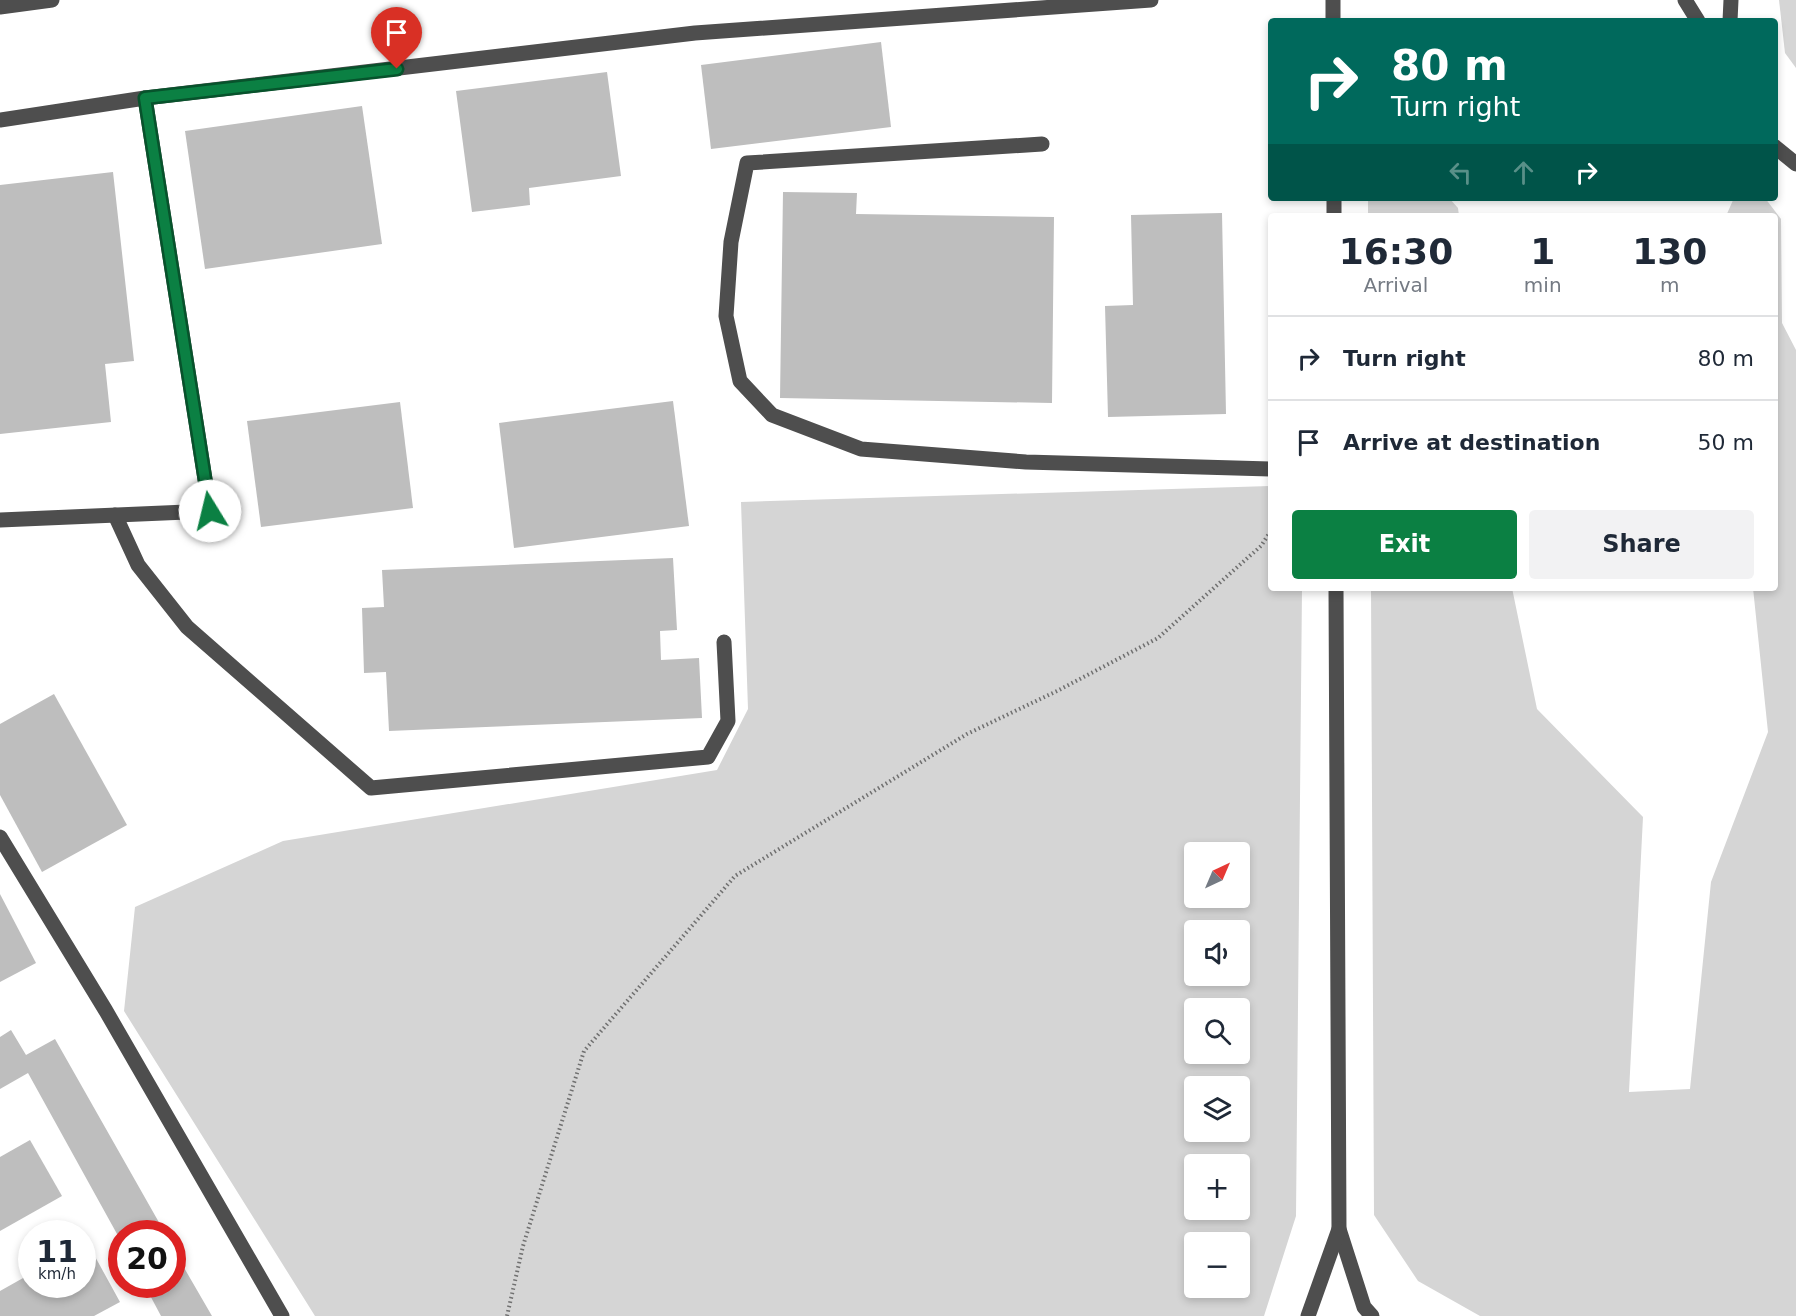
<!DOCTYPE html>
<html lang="en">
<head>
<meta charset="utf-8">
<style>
  :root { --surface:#fff; --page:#f2f2f3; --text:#1f2937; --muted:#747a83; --line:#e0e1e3; --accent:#0b8043 }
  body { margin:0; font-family:"DejaVu Sans",sans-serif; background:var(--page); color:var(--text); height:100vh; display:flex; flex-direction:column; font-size:22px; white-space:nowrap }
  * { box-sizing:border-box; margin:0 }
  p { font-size:20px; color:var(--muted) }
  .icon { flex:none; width:33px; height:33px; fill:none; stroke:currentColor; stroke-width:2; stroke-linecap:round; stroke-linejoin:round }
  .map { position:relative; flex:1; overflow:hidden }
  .panel { position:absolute; left:1268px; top:213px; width:510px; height:378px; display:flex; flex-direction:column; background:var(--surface); border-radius:6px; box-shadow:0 3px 9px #0003 }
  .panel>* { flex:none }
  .guide { position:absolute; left:1268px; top:18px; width:510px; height:183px; border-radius:6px; box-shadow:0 3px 9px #0003; background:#00695c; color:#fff; overflow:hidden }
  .needle { width:39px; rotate:44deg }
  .controls { position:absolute; left:1184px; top:842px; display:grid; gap:12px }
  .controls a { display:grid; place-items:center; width:66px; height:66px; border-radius:6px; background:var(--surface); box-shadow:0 3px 9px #0003; font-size:30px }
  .speed { position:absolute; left:18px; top:1220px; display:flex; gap:12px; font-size:30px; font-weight:700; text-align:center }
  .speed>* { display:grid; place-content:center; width:78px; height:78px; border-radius:50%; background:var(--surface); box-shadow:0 3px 9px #0003; line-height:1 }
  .speed small { font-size:15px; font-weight:400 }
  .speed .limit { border:9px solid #d22; background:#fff; color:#111 }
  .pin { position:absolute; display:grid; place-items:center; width:51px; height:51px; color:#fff; margin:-62px -26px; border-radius:50% 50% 50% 0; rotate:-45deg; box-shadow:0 0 6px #0007 }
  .pin .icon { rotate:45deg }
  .me { position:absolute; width:66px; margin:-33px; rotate:351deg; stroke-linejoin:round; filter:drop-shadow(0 0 4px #0008) }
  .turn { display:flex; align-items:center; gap:21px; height:126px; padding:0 24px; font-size:27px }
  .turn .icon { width:78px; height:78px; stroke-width:2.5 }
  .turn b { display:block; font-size:42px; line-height:51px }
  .lanes { display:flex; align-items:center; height:57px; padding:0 24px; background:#0003; justify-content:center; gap:30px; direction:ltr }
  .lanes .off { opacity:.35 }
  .eta { display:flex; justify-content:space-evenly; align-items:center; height:102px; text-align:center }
  .eta b { font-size:36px; font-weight:600; line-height:42px }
  .action { display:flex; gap:12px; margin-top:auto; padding:12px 24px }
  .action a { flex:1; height:69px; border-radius:6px; background:var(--accent); color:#fff; font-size:24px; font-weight:600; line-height:69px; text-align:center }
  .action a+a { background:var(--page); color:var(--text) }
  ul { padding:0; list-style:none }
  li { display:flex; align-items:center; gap:18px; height:84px; padding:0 24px; border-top:2px solid var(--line) }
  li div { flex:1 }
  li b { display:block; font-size:22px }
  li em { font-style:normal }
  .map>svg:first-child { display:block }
</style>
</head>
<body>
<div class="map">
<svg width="1796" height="1316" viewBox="0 0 1796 1316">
  <rect width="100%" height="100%" fill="#fff"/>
  <g fill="#d5d5d5" fill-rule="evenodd">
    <polygon points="1779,0 1796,0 1796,68 1785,53"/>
    <polygon points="1368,198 1449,198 1458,208 1459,216 1368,216"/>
    <polygon points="1734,198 1765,198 1781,219 1782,323 1796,350 1796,1316 1480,1316 1418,1281 1374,1215 1371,588 1512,588 1537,709 1643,817 1629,1092 1690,1089 1711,882 1768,732 1753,588 1774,588 1774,216 1726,216"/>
    <path d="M1270,486V588H1302L1296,1216L1264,1316H315L124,1011L135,907L283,841L717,770L748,709L741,502ZM1194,852H1239V897H1194ZM1194,930H1239V975H1194ZM1194,1008H1239V1053H1194ZM1194,1086H1239V1131H1194ZM1194,1164H1239V1209H1194ZM1194,1242H1239V1287H1194Z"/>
  </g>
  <g fill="#bebebe">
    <polygon points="881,42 891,127 711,149 701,65"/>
    <polygon points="607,72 621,176 529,188 530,205 472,212 456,91"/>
    <polygon points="362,106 382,244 205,269 185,131"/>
    <polygon points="113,172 134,361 105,364 111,422 0,434 0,185"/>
    <polygon points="783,192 857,193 856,214 1054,217 1052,403 780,398"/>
    <polygon points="1222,213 1226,414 1108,417 1105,306 1133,305 1131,215"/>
    <polygon points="673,401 689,526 514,548 499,423"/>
    <polygon points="400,402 413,508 261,527 247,421"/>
    <polygon points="673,558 677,630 660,631 661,660 699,658 702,718 389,731 386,672 364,673 362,608 384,607 382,570"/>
    <polygon points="54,694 127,825 42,872 0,795 0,724"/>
    <polygon points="0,894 36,963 0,982"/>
    <polygon points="11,1030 26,1055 55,1039 165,1233 122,1233 122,1243 28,1073 0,1089 0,1037"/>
    <polygon points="30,1140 62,1196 0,1231 0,1157"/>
    <polygon points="87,1242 120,1302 94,1316 0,1316 0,1291 32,1273 32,1284 82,1284 82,1245"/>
    <polygon points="172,1247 212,1316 161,1316 144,1284 172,1284"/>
  </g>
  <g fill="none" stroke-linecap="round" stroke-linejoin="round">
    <polyline stroke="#707070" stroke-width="4" stroke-dasharray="1.5 3" stroke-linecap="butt" points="507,1316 523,1246 584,1051 735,876 967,734 1057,691 1158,638 1261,546 1270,532"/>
    <g stroke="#4e4e4e" stroke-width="15">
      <polyline points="1333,0 1333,21"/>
      <polyline points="1685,0 1698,21"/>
      <polyline points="0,7 52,0"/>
      <polyline points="1730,21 1731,0"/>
      <polyline points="0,120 145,98"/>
      <polyline points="1042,144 747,163 731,242 726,316 740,381 772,415 861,449 1026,462 1270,469"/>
      <polyline points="1774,146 1796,164"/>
      <polyline points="1334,198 1334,216"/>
      <polyline points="115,515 138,565 187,627 371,788 708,757 728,721 724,642"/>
      <polyline points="0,520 210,511 145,98 695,33 1151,0"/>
      <polyline points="1336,588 1339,1229 1364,1307 1372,1316"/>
      <polyline points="0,837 106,1011 282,1316"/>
      <polyline points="1308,1316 1339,1229"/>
    </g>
  </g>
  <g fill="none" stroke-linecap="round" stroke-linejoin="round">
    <g stroke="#07532c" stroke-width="15">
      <polyline id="route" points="210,511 145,98 397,69"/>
    </g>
    <use href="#route" stroke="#0b8043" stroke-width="10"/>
  </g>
</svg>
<div class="controls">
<a><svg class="needle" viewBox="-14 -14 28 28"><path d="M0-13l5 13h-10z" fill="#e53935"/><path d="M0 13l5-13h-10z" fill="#747a83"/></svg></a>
<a><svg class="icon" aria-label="sound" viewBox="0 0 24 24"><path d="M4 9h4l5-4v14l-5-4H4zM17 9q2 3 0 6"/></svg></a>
<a><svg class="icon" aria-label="search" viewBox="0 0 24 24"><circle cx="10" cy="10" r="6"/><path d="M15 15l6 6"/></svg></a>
<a><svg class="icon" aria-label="layers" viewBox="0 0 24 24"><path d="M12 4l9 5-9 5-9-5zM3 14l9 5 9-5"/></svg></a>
<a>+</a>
<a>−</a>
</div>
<div class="speed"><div>11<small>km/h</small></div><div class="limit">20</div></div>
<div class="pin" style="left:397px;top:69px;background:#d93025"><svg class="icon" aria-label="arrive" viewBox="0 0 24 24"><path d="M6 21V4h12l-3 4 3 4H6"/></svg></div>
<svg class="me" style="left:210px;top:511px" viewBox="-20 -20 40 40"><circle r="19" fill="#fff"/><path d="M0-13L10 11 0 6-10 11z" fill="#0b8043"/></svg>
<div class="guide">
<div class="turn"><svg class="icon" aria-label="right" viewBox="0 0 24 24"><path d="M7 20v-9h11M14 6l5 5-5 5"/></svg><div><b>80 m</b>Turn right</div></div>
<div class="lanes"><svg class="icon off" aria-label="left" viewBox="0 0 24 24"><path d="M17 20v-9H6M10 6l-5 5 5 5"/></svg><svg class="icon off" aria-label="ahead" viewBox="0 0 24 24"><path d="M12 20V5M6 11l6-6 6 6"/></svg><svg class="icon" aria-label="right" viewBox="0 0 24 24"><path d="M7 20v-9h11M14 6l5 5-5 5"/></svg></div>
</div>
<section class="panel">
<div class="eta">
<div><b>16:30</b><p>Arrival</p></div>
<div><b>1</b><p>min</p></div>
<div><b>130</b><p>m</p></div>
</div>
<ul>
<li><svg class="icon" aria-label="right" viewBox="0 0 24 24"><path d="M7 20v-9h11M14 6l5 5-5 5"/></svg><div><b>Turn right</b></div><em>80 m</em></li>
<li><svg class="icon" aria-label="arrive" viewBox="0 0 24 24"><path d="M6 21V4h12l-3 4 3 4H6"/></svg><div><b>Arrive at destination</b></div><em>50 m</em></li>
</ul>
<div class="action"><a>Exit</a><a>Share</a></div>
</section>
</div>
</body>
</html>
